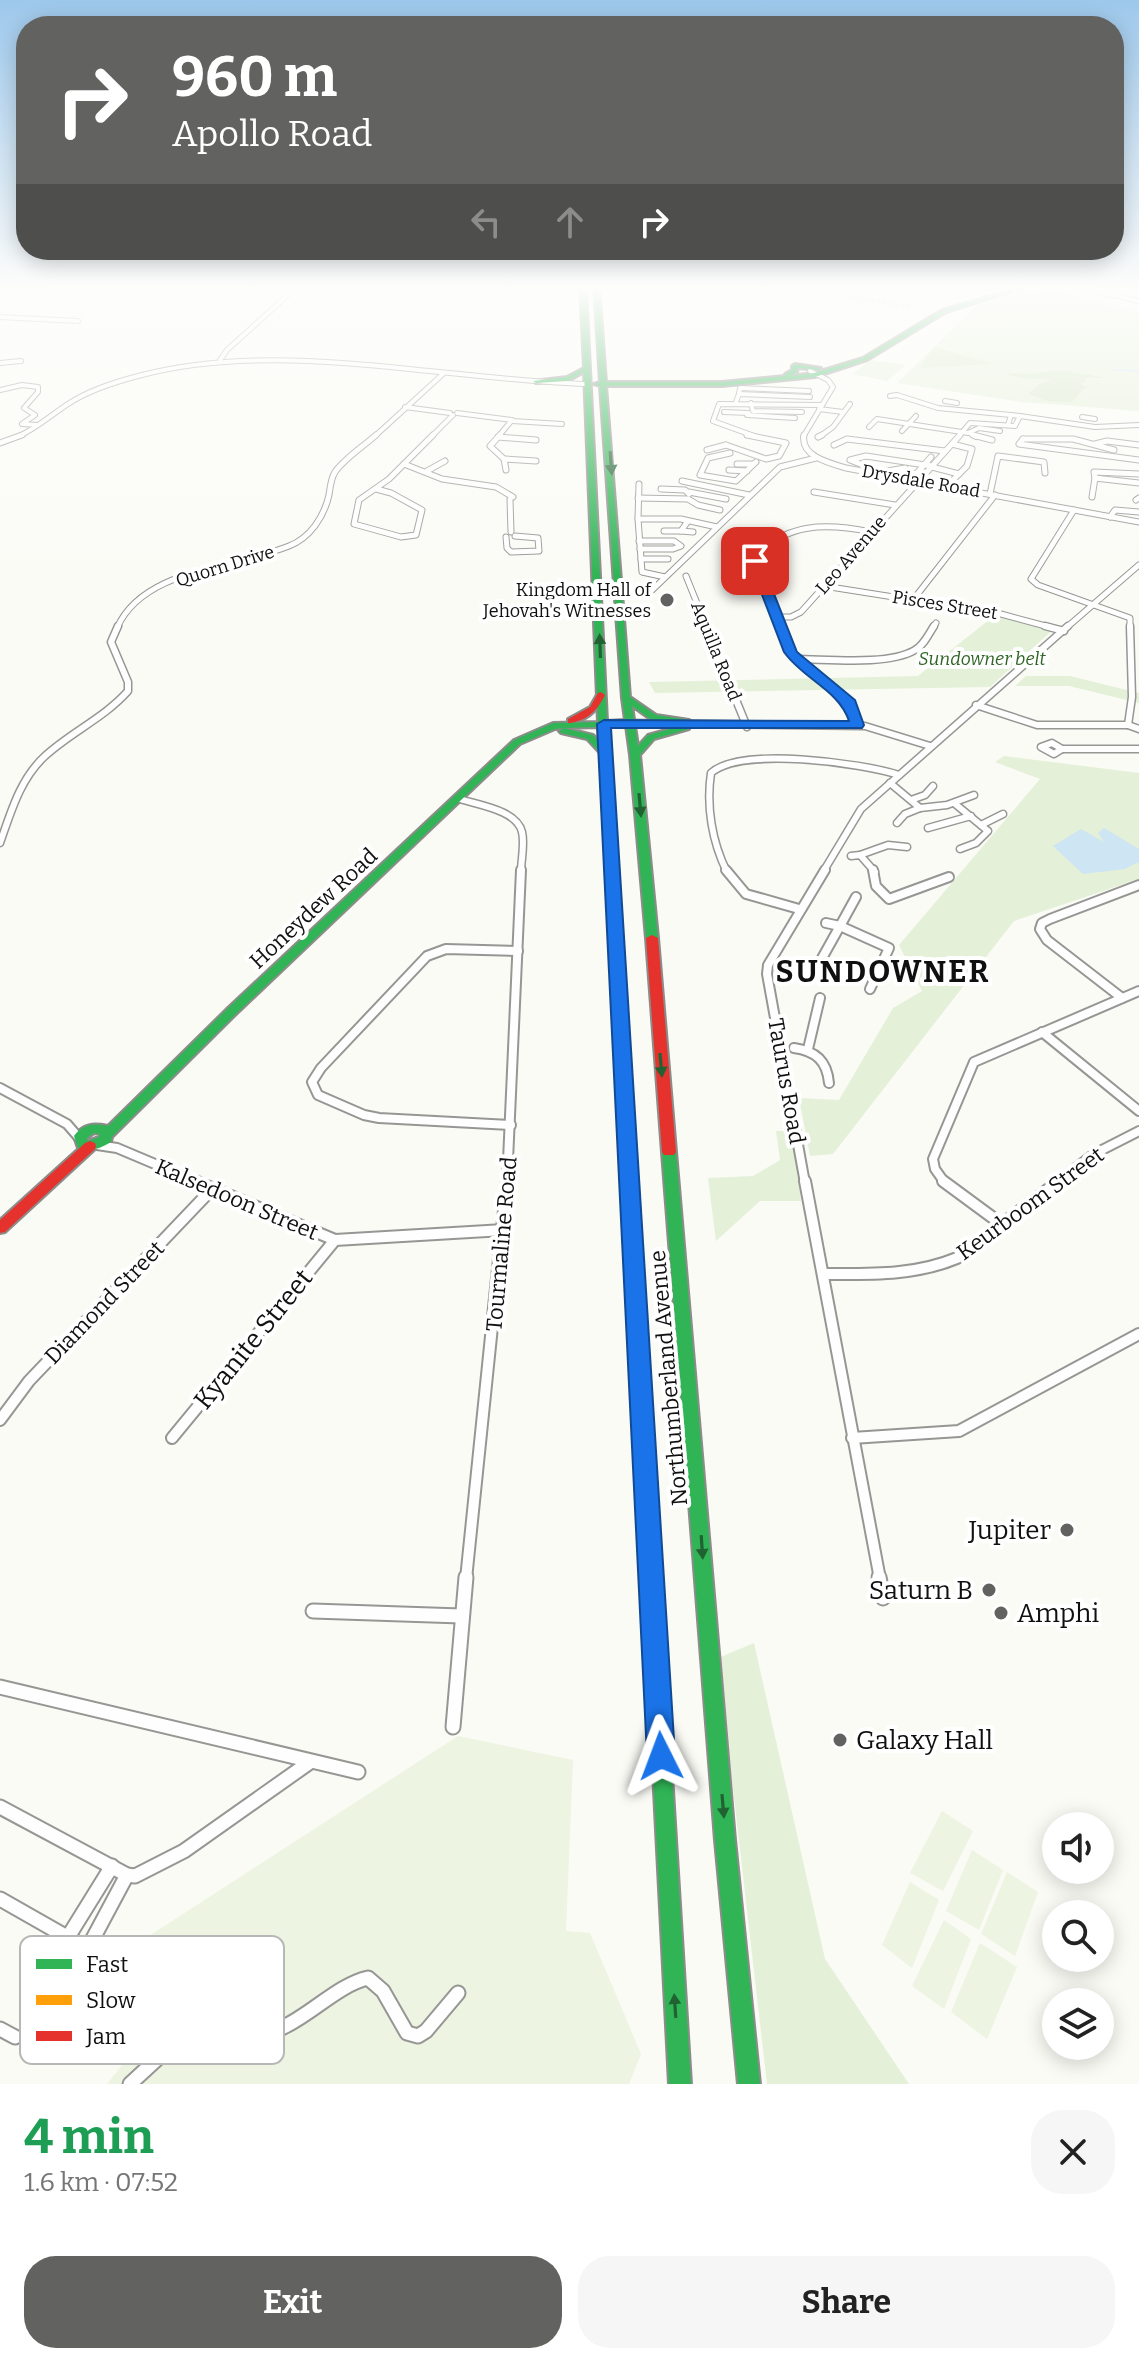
<!DOCTYPE html>
<html lang="en">
<head>
<meta charset="utf-8">
<style>
  :root { --surface:#fff; --page:#f6f6f6; --text:#222; --muted:#767676; --accent:#626260 }
  body { margin:0; font-family:Bitter,serif; background:var(--page); color:var(--text); height:100vh; display:flex; flex-direction:column; font-size:30px; white-space:nowrap }
  * { box-sizing:border-box; margin:0 }
  p { font-size:26px; color:var(--muted) }
  .icon { flex:none; width:44px; height:44px; fill:none; stroke:currentColor; stroke-width:2; stroke-linecap:round; stroke-linejoin:round }
  .map { position:relative; height:2084px; overflow:hidden }
  .details { display:flex; flex-direction:column; background:var(--surface); flex:1 }
  .details>* { flex:none }
  .hud { position:absolute; left:16px; top:16px; width:1108px; height:244px; border-radius:32px; box-shadow:0 4px 20px #0003; background:#626260; color:#fff; overflow:hidden }
  .fabs { position:absolute; left:1042px; top:1812px; display:grid; gap:16px }
  .fabs a { display:grid; place-items:center; width:72px; height:72px; border-radius:50%; background:var(--surface); box-shadow:0 4px 20px #0003; font-size:40px }
  .pin { position:absolute; display:grid; place-items:center; width:68px; height:68px; color:#fff; margin:-34px; border-radius:16px; box-shadow:0 4px 12px #0006 }
  .me { position:absolute; width:88px; margin:-44px; rotate:357deg; stroke-linejoin:round; filter:drop-shadow(0 0 6px #0008) }
  .turn { display:flex; align-items:center; gap:28px; height:168px; padding:0 24px; font-size:36px }
  .turn .icon { width:104px; height:104px; stroke-width:2.5 }
  .turn b { display:block; font-size:56px; line-height:68px }
  .lanes { display:flex; align-items:center; height:76px; padding:0 24px; background:#0003; justify-content:center; gap:40px; direction:ltr }
  .lanes .off { opacity:.35 }
  .round { display:grid; place-items:center; flex:none; width:84px; height:84px; border-radius:32px; background:var(--page) }
  .overview { display:flex; align-items:center; justify-content:space-between; height:136px; padding:0 24px }
  h1 { font-size:48px; font-weight:700; line-height:60px; color:#1e9e55 }
  .action { display:flex; gap:16px; margin-top:auto; padding:16px 24px }
  .action a { flex:1; height:92px; border-radius:32px; background:var(--accent); color:#fff; font-size:32px; font-weight:700; line-height:92px; text-align:center }
  .action a+a { background:var(--page); color:var(--text) }
  .map>svg:first-child { display:block }
</style>
</head>
<body>
<div class="map">
<svg width="1139" height="2084" viewBox="0 0 1139 2084">
  <rect width="100%" height="100%" fill="#fbfbf6"/>
  <g fill="#e4f0d8">
    <polygon points="1049,287 1139,313 1139,411 1022,402 897,383 977,305"/>
    <polygon points="871,360 906,365 887,381 852,374"/>
    <polygon points="994,616 1056,627 990,687 655,693 649,682 918,676"/>
    <polygon points="1026,676 1070,676 1139,693 1139,703 1069,686 1015,686"/>
    <polygon points="1004,756 1139,773 1139,879 1014,921 833,1154 810,1156 799,1098 839,1100 893,1008 922,991 899,945 1040,779 995,762"/>
    <polygon points="776,1131 792,1131 801,1201 760,1201 716,1241 708,1178 753,1176 780,1160"/>
    <polygon points="754,1643 825,1959 909,2084 767,2084 718,1658"/>
  </g>
  <g fill="#d4e7c6">
    <polygon points="935,347 993,364 919,368"/>
    <path d="M1061,370L1106,378H1086L1084,383H1079L1089,388L1083,389L1072,402L1048,401L1028,394L1041,383L1052,380C1035,378 1021,380 1004,373L1028,374Z"/>
  </g>
  <g fill="#edf4e1">
    <polygon points="458,1736 573,1760 566,1931 590,1933 641,2054 629,2084 107,2084 189,1981 135,1945"/>
    <polygon points="942,1811 973,1831 943,1891 910,1873"/>
    <polygon points="972,1850 1003,1870 979,1930 946,1911"/>
    <polygon points="1007,1872 1038,1892 1015,1956 981,1934"/>
    <polygon points="910,1882 939,1900 912,1968 882,1945"/>
    <polygon points="944,1920 971,1939 944,2009 912,1986"/>
    <polygon points="980,1943 1017,1967 987,2039 951,2012"/>
  </g>
  <polygon fill="#cee5f3" points="1104,828 1139,849 1139,862 1125,869 1083,874 1053,846 1081,829 1104,842 1098,833"/>
  <g fill="none" stroke-linecap="round" stroke-linejoin="round">
    <polyline stroke="#cee5f3" stroke-width="2" points="1113,370 1139,371"/>
    <polyline stroke="#d8d8d4" stroke-width="4" stroke-dasharray="4 2" stroke-linecap="butt" points="788,286 911,307"/>
    <g stroke="#969694" stroke-width="6">
      <g id="street-far5">
        <polyline points="1076,286 1139,301"/>
        <polyline points="1123,286 1139,289"/>
        <polyline points="0,317 78,321"/>
        <polyline points="220,360 227,350 298,286"/>
        <polyline points="0,363 21,361"/>
        <polyline points="0,390 22,385 38,387 38,392 24,408 35,415 22,424 37,425"/>
        <polyline points="739,394 740,388 809,391"/>
        <polyline points="890,396 897,395 938,408 1011,415"/>
        <polyline points="945,401 957,403"/>
        <polyline points="736,402 739,394 810,397"/>
        <polyline points="751,403 753,411 802,412"/>
        <polyline points="405,407 450,413"/>
        <polyline points="819,409 843,412"/>
        <polyline points="724,412 749,413"/>
        <polyline points="457,413 512,420 498,437"/>
        <polyline points="747,415 795,418"/>
        <polyline points="1020,416 1095,427 1139,425"/>
        <polyline points="1082,417 1095,419"/>
        <polyline points="512,421 562,424"/>
        <polyline points="869,427 877,419 968,433 979,428 1000,431"/>
        <polyline points="902,431 916,416"/>
        <polyline points="970,433 976,437"/>
        <path d="M17,437C36,429 51,415 68,404C89,390 118,381 142,375C281,339 443,380 586,384"/>
        <polyline points="374,437 444,373"/>
        <polyline points="431,437 453,415"/>
        <polyline points="757,437 713,421 719,404 822,405"/>
        <polyline points="803,437 833,387 828,380 810,371"/>
        <polyline points="819,437 833,427 850,404"/>
        <polyline points="958,437 970,423 1015,426 1020,416 1011,415 1008,425"/>
      </g>
    </g>
    <g stroke="#969694" stroke-width="7">
      <g id="street-far4">
        <polyline points="500,435 490,446 504,459 506,470"/>
        <path d="M804,435C800,456 829,463 846,468L1139,522"/>
        <polyline points="973,435 992,440"/>
        <polyline points="498,437 536,440"/>
        <polyline points="818,437 822,435"/>
        <polyline points="1023,439 1019,444 1139,460"/>
        <polyline points="1023,439 1073,439 1114,450"/>
        <polyline points="0,443 22,435"/>
        <polyline points="952,444 972,449 967,466 959,474"/>
        <polyline points="1095,444 1107,441 1139,445"/>
        <polyline points="726,445 766,459 779,456 786,443 747,435"/>
        <polyline points="834,445 847,439 945,451"/>
        <polyline points="707,450 726,445"/>
        <polyline points="730,453 708,458 700,475 736,481 756,462"/>
        <polyline points="504,459 536,461"/>
        <polyline points="404,464 442,479 496,487 513,497"/>
        <polyline points="737,464 753,464"/>
        <polyline points="868,467 850,460 866,456 932,466"/>
        <polyline points="932,467 959,474 951,482"/>
        <polyline points="729,470 747,471"/>
        <polyline points="427,471 445,461"/>
        <polyline points="887,471 905,468"/>
        <polyline points="904,475 917,473 931,457"/>
        <polyline points="1095,478 1094,472 1139,474"/>
        <polyline points="682,481 749,495"/>
        <polyline points="376,489 391,493 422,510 416,535 401,537 354,524 359,500 389,479 433,435"/>
        <polyline points="661,489 685,490 689,494"/>
        <polyline points="689,492 726,499"/>
        <polyline points="814,492 895,505"/>
        <polyline points="990,494 998,456 1044,462 1045,473"/>
        <polyline points="1092,497 1095,478 1139,483"/>
        <polyline points="638,498 688,499 698,505 720,510"/>
        <polyline points="510,499 511,532"/>
        <polyline points="1136,500 1139,498"/>
        <polyline points="1074,510 1031,579 1038,585 1130,618 1130,628"/>
        <polyline points="1110,517 1115,510 1139,512"/>
        <polyline points="638,519 639,484"/>
        <polyline points="664,531 681,531 688,521"/>
        <polyline points="681,531 693,532"/>
        <polyline points="506,537 507,548 511,552 539,551 538,538 515,536"/>
        <polyline points="639,541 674,541 681,546 673,549 640,549"/>
        <polyline points="641,559 668,559"/>
        <polyline points="686,576 707,628"/>
        <polyline points="665,577 642,572 638,519 681,519 717,527"/>
        <polyline points="824,586 1001,614 1053,628"/>
        <polyline points="647,595 780,467 816,458"/>
        <polyline points="913,600 995,495"/>
        <polyline points="778,617 791,617 801,612 960,435"/>
        <path d="M117,628C143,568 235,568 289,546C310,538 324,517 329,495C330,488 331,478 335,472C345,458 364,446 376,435"/>
        <path d="M781,628L754,559C785,522 827,523 871,532"/>
        <polyline points="933,628 936,623"/>
        <polyline points="1066,628 1139,565"/>
      </g>
    </g>
    <g stroke="#969694" stroke-width="9">
      <g id="street-far3">
        <polyline points="706,626 747,727"/>
        <polyline points="781,626 791,652 846,700 858,725"/>
        <polyline points="1045,626 1064,631"/>
        <path d="M796,659C827,659 888,666 915,650C924,645 928,635 934,626"/>
        <polyline points="976,705 1037,725 1128,725 1139,729"/>
        <polyline points="630,723 865,726 930,746"/>
        <polyline points="1128,725 1132,697 1130,626"/>
        <polygon points="1052,743 1062,749 1054,754 1041,747"/>
        <polyline points="1062,749 1139,749"/>
        <polyline points="890,783 920,808 905,814 897,823"/>
        <path d="M460,799C478,805 517,810 522,832C525,844 521,860 521,872"/>
        <polyline points="911,800 925,795 933,786"/>
        <polyline points="954,803 988,831 976,843 960,849"/>
        <polyline points="920,808 947,805 974,795"/>
        <polyline points="981,825 1003,814"/>
        <polyline points="928,828 971,816"/>
        <path d="M0,843C11,812 20,779 45,756C71,732 104,718 128,691V682L111,642L118,626"/>
        <polyline points="860,855 888,845 907,847"/>
        <polyline points="851,856 860,855 875,872"/>
        <path d="M727,872C712,842 706,806 711,773C741,746 861,763 899,775"/>
        <polyline points="823,872 861,809 1068,626"/>
      </g>
    </g>
    <g stroke="#969694" stroke-width="12">
      <g id="street-far2">
        <polyline points="726,870 746,894 799,909"/>
        <polyline points="873,870 876,886 889,899 949,877"/>
        <polyline points="826,923 840,926 856,897"/>
        <polyline points="816,969 840,926 889,948 870,989"/>
        <polyline points="1122,998 1047,940 1040,929 1042,923 1050,919 1139,885"/>
        <polyline points="1042,1032 1139,1111"/>
        <path d="M794,1048C816,1051 827,1061 829,1083"/>
        <polyline points="808,1049 820,998"/>
        <polyline points="0,1088 67,1124 80,1139"/>
        <polyline points="511,1125 379,1118 364,1115 318,1095 312,1082 321,1068 427,956 446,949 518,951"/>
        <polyline points="97,1145 117,1148 200,1183"/>
        <polyline points="507,1183 521,870"/>
        <polyline points="805,1183 767,974 768,965 825,870"/>
        <polyline points="945,1183 935,1169 933,1159 974,1062 1139,991"/>
        <polyline points="1056,1183 1094,1154 1139,1131"/>
      </g>
    </g>
    <g stroke="#969694" stroke-width="14">
      <g id="street-far1">
        <polyline points="195,1181 335,1240 504,1230"/>
        <polyline points="805,1181 880,1579"/>
        <polyline points="943,1181 1000,1223"/>
        <path d="M823,1274C869,1274 914,1276 957,1258L1059,1181"/>
        <polyline points="0,1420 29,1381 213,1188"/>
        <polyline points="172,1438 335,1240"/>
        <polyline points="852,1438 959,1431 1139,1334"/>
        <polyline points="466,1579 507,1181"/>
      </g>
    </g>
    <g stroke="#969694" stroke-width="17">
      <g id="street">
        <polyline points="879,1577 883,1598"/>
        <polyline points="313,1611 461,1616"/>
        <polyline points="0,1687 358,1772"/>
        <polyline points="453,1727 466,1577"/>
        <polyline points="0,1807 127,1875 135,1876 184,1851 310,1762"/>
        <polyline points="0,1899 197,2011 169,2048 130,2084"/>
        <polyline points="68,1937 112,1866"/>
        <polyline points="88,1948 127,1875"/>
        <path d="M197,2011C212,2019 226,2029 243,2033C290,2043 325,1988 368,1978L383,1991L407,2033L418,2036L426,2031L458,1993"/>
        <polyline points="0,2029 15,2037"/>
      </g>
    </g>
    <g stroke="#8c8c8a" stroke-width="4">
      <g id="fast">
        <path d="M580,286H586L607,721L625,720L622,698L600,386L594,384L600,382L594,286H599L606,382H722L785,376V374L792,370V366L795,364L821,368L818,370L798,368L797,372L790,376L814,373L863,358L942,310L1023,286H1030L946,312L867,360L815,377L722,386H606L630,697L656,715L689,720L694,723L690,726L689,729L654,739L640,755L658,938L652,941L646,938L630,755L626,726L607,727L648,1385L645,1389L640,1391L635,1389L632,1385L600,753L587,739L561,733L559,731L564,728L555,729L520,744L236,1014L112,1137L111,1142C99,1149 92,1152 78,1148L74,1136C83,1124 93,1123 108,1126L228,1008L514,740L553,723L598,722L584,372L568,381L536,383L533,381L567,377L584,368ZM632,706L650,719L684,725L648,735L638,746ZM598,727L599,741L593,735L564,728ZM94,1133L99,1134V1137L88,1141L87,1138Z"/>
        <polygon points="669,1147 674,1149 676,1152 735,1840 760,2084 738,2084 715,1840 662,1152 664,1149"/>
        <polygon points="658,1684 664,1687 667,1693 691,2084 669,2084 649,1693 652,1687"/>
      </g>
    </g>
    <g stroke="#8c8c8a" stroke-width="4">
      <polygon id="slow" points="640,1379 645,1381 648,1385 667,1693 664,1699 658,1702 652,1699 649,1693 632,1385 635,1381"/>
    </g>
    <g stroke="#8c8c8a" stroke-width="4">
      <g id="jam">
        <path d="M601,692L605,695C598,710 586,722 568,723V719L590,707L598,693Z"/>
        <polygon points="652,935 658,938 676,1152 674,1155 664,1155 662,1152 646,938"/>
        <polygon points="90,1141 95,1143 96,1146 95,1149 5,1232 0,1233 0,1220 85,1143"/>
      </g>
    </g>
    <use href="#street-far5" stroke="#fefefe" stroke-width="4"/>
    <use href="#street-far4" stroke="#fefefe" stroke-width="5"/>
    <use href="#street-far3" stroke="#fefefe" stroke-width="6"/>
    <use href="#street-far2" stroke="#fefefe" stroke-width="8"/>
    <use href="#street-far1" stroke="#fefefe" stroke-width="10"/>
    <use href="#street" stroke="#fefefe" stroke-width="13"/>
    <use href="#fast" fill="#30b455" fill-rule="evenodd"/>
    <use href="#slow" fill="#ff9f0a" fill-rule="evenodd"/>
    <use href="#jam" fill="#e5322d" fill-rule="evenodd"/>
  </g>
  <defs><path id="oneway-solid" d="M-6-.8H1V-3.2L6.5 0L1 3.2V.8H-6Z" transform="scale(2)"/></defs>
  <g fill="#206232">
    <use href="#oneway-solid" transform="translate(611 463) rotate(86)"/>
    <use href="#oneway-solid" transform="translate(600 646) rotate(-92)"/>
    <use href="#oneway-solid" transform="translate(640 805) rotate(85)"/>
    <use href="#oneway-solid" transform="translate(661 1065) rotate(85)"/>
    <use href="#oneway-solid" transform="translate(702 1547) rotate(86)"/>
    <use href="#oneway-solid" transform="translate(723 1806) rotate(85)"/>
    <use href="#oneway-solid" transform="translate(675 2006) rotate(-94)"/>
  </g>
  <linearGradient id="sky" x2="0" y2="1"><stop stop-color="#9dc8ec"/><stop offset="0.5" stop-color="#fdfdfb"/><stop offset="1" stop-color="#fdfdfb" stop-opacity="0"/></linearGradient>
  <rect width="1139" height="577" fill="url(#sky)"/>
  <path fill="#1a73e8" stroke="#114b97" stroke-width="2" d="M755,557L761,561L797,652L855,700L864,725L862,728H611L675,1756L671,1766L661,1770L651,1766L647,1756L597,724L604,720L849,721C839,690 803,679 784,652L749,561Z"/>
  <g fill="#626260" stroke="#fff" stroke-width="3">
    <circle cx="667" cy="600" r="8"/>
    <circle cx="1067" cy="1530" r="8"/>
    <circle cx="989" cy="1590" r="8"/>
    <circle cx="1001" cy="1613" r="8"/>
    <circle cx="840" cy="1740" r="8"/>
  </g>
  <g text-anchor="middle" stroke-width="8" stroke-linejoin="round" paint-order="stroke">
    <g font-size="18" fill="#101010" stroke="#fff">
      <text transform="translate(921 481) rotate(10)" y="6">Drysdale Road</text>
      <text transform="translate(851 555) rotate(-49)" y="6">Leo Avenue</text>
      <text transform="translate(225 566) rotate(-17)" y="6">Quorn Drive</text>
      <text transform="translate(945 605) rotate(9)" y="6">Pisces Street</text>
      <text transform="translate(716 651) rotate(68)" y="6">Aquilla Road</text>
    </g>
    <g font-size="18" fill="#101010" stroke="#fff" text-anchor="end">
      <text x="651" y="596">Kingdom Hall of<tspan x="651" dy="21">Jehovah's Witnesses</tspan></text>
    </g>
    <g font-size="18" font-style="italic" fill="#2e6424" stroke="#fff">
      <text x="982" y="665">Sundowner belt</text>
    </g>
    <g font-size="22" fill="#101010" stroke="#fff">
      <text transform="translate(313 908) rotate(-43)" y="8">Honeydew Road</text>
      <text transform="translate(787 1081) rotate(80)" y="8">Taurus Road</text>
      <text transform="translate(237 1199) rotate(23)" y="8">Kalsedoon Street</text>
      <text transform="translate(1030 1203) rotate(-36)" y="8">Keurboom Street</text>
      <text transform="translate(501 1244) rotate(-85)" y="8">Tourmaline Road</text>
      <text transform="translate(104 1302) rotate(-46)" y="8">Diamond Street</text>
      <text transform="translate(668 1378) rotate(-95)" y="8">Northumberland Avenue</text>
    </g>
    <g font-size="26" fill="#101010" stroke="#fff">
      <text transform="translate(253 1339) rotate(-51)" y="9">Kyanite Street</text>
    </g>
    <g font-size="26" fill="#101010" stroke="#fff" text-anchor="end">
      <text x="1051" y="1539">Jupiter</text>
      <text x="973" y="1599">Saturn B</text>
      <text x="1017" y="1622" text-anchor="start">Amphi</text>
      <text x="856" y="1749" text-anchor="start">Galaxy Hall</text>
    </g>
    <g font-size="30" font-weight="bold" letter-spacing="2" fill="#101010" stroke="#fff">
      <text x="883" y="982">SUNDOWNER</text>
    </g>
  </g>
  <rect x="20" y="1936" width="264" height="128" rx="12" fill="#fff" stroke="#b7b7b7" stroke-width="2"/>
  <rect x="36" y="1959" width="36" height="10" fill="#30b455"/>
  <rect x="36" y="1995" width="36" height="10" fill="#ff9f0a"/>
  <rect x="36" y="2031" width="36" height="10" fill="#e5322d"/>
  <g font-size="22" fill="#101010">
    <text x="86" y="1972">Fast</text>
    <text x="86" y="2008">Slow</text>
    <text x="86" y="2044">Jam</text>
  </g>
</svg>
<div class="fabs">
<a><svg class="icon" aria-label="sound" viewBox="0 0 24 24"><path d="M4 9h4l5-4v14l-5-4H4zM17 9q2 3 0 6"/></svg></a>
<a><svg class="icon" aria-label="search" viewBox="0 0 24 24"><circle cx="10" cy="10" r="6"/><path d="M15 15l6 6"/></svg></a>
<a><svg class="icon" aria-label="layers" viewBox="0 0 24 24"><path d="M12 4l9 5-9 5-9-5zM3 14l9 5 9-5"/></svg></a>
</div>
<div class="pin" style="left:755px;top:561px;background:#d93025"><svg class="icon" aria-label="arrive" viewBox="0 0 24 24"><path d="M6 21V4h12l-3 4 3 4H6"/></svg></div>
<svg class="me" style="left:661px;top:1756px" viewBox="-20 -20 40 40"><path d="M0-17L14 15 0 8-14 15z" fill="#1a73e8" stroke="#fff" stroke-width="4"/></svg>
<div class="hud">
<div class="turn"><svg class="icon" aria-label="right" viewBox="0 0 24 24"><path d="M7 20v-9h11M14 6l5 5-5 5"/></svg><div><b>960 m</b>Apollo Road</div></div>
<div class="lanes"><svg class="icon off" aria-label="left" viewBox="0 0 24 24"><path d="M17 20v-9H6M10 6l-5 5 5 5"/></svg><svg class="icon off" aria-label="ahead" viewBox="0 0 24 24"><path d="M12 20V5M6 11l6-6 6 6"/></svg><svg class="icon" aria-label="right" viewBox="0 0 24 24"><path d="M7 20v-9h11M14 6l5 5-5 5"/></svg></div>
</div>
</div>
<section class="details">
<div class="overview"><div><h1>4 min</h1><p>1.6 km · 07:52</p></div><a class="round"><svg class="icon" aria-label="close" viewBox="0 0 24 24"><path d="M6 6l12 12M18 6L6 18"/></svg></a></div>
<div class="action"><a>Exit</a><a>Share</a></div>
</section>
</body>
</html>
